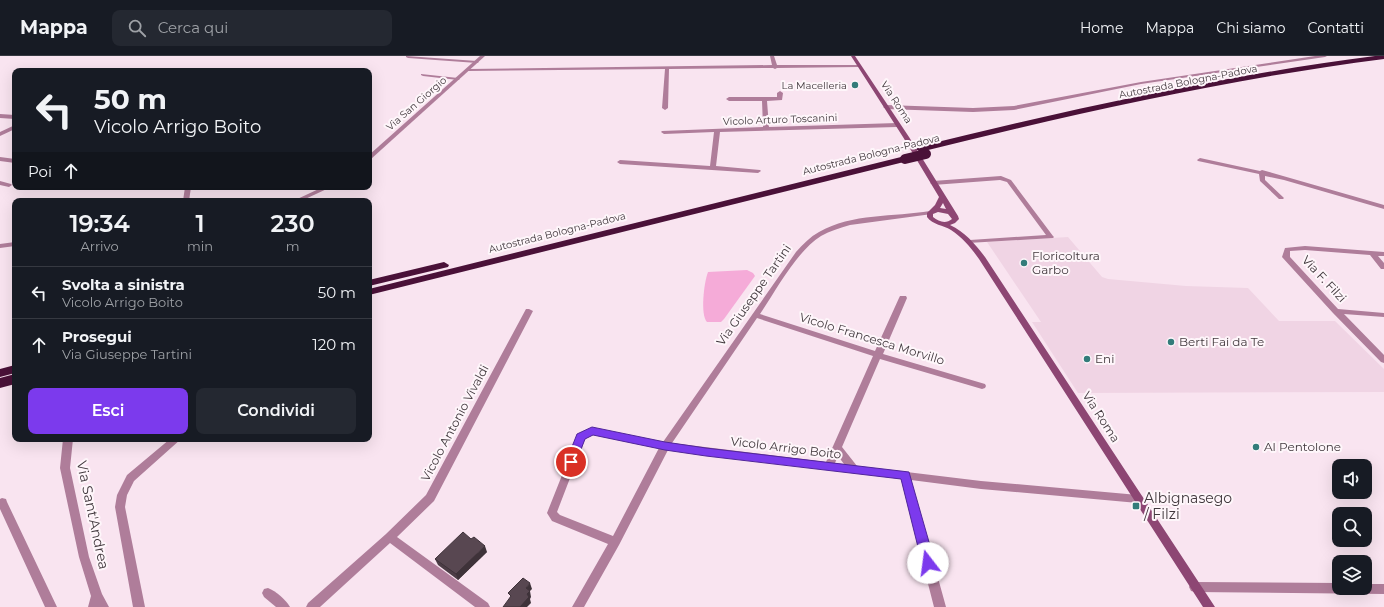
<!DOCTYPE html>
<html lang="it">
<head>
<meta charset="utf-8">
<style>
  :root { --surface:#171b24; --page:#242831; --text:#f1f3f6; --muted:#9ea1a6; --line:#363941; --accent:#7c3aed }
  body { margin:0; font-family:Montserrat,sans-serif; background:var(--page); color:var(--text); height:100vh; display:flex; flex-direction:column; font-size:15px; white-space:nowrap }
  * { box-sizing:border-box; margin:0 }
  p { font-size:13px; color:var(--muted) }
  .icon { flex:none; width:22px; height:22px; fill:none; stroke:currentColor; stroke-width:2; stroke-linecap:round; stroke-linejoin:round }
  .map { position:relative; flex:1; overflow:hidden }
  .side { position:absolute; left:12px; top:142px; width:360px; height:244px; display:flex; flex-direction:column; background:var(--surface); border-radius:8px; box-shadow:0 4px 16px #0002 }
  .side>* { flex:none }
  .guide { position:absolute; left:12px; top:12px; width:360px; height:122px; border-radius:8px; box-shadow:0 4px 16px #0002; background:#171b24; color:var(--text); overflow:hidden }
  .tools { position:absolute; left:1332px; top:403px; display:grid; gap:8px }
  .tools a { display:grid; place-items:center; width:40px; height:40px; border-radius:8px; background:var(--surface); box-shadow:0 4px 16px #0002; font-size:20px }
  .pin { position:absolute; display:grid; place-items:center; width:34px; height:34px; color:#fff; margin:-17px; border:2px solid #fff; border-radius:50%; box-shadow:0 1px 4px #0007 }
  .me { position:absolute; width:44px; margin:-22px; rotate:345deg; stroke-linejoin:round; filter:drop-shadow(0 0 3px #0008) }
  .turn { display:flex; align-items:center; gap:14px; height:84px; padding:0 16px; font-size:18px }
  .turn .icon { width:52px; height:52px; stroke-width:2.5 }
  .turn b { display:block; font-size:28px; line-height:34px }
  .then { display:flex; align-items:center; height:38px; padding:0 16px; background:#0003; gap:8px; font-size:15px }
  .eta { display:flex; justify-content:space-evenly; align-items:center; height:68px; text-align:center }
  .eta b { font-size:24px; font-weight:600; line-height:28px }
  .cta { display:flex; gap:8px; margin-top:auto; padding:8px 16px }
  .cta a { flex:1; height:46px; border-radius:8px; background:var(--accent); color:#fff; font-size:16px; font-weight:600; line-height:46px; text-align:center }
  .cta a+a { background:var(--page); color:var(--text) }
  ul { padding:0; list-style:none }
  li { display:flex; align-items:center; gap:12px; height:52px; padding:0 16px; border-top:1px solid var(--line) }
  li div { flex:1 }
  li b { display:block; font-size:15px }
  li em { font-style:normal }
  header { display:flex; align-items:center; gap:24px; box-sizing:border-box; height:56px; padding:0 20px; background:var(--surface); border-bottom:1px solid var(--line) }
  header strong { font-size:19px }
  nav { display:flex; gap:22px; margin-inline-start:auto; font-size:14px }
  .search { width:280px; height:36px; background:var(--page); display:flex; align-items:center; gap:10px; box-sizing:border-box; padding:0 14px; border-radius:8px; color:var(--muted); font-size:15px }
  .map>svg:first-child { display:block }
</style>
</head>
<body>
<header>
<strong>Mappa</strong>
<div class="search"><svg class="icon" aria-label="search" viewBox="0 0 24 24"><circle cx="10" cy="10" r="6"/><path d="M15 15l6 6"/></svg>Cerca qui</div>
<nav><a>Home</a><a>Mappa</a><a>Chi siamo</a><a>Contatti</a></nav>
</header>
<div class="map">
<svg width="1384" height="551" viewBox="0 0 1384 551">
  <rect width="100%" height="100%" fill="#f9e4f0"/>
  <polygon fill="#f0d4e4" points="1068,181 1102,221 1108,223 1186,230 1248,232 1279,265 1335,265 1384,313 1384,336 1078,337 1032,266 1041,266 987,186"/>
  <path fill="#f5abd8" d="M747,214L753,217L755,220L724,263L721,266H707C700,259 704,226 708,216Z"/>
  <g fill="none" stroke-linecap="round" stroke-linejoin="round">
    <g fill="#af7d9a" fill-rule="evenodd">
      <polygon points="406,0 477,5 479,6 477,7 408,2 406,1"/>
      <polygon points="770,0 774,0 777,9 859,9 861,10 859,11 777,12 775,13 773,12 669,13 668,52 665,54 662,52 665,13 468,15 466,14 468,13 772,9"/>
      <polygon points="1315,0 1327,0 1325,1 1141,28 1014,54 973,56 886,53 883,51 886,49 973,52 1014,50 1141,26"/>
      <polygon points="421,18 458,22 460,23 458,24 423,20 421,19"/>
      <polygon points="780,35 783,37 782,44 767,45 769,71 897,67 900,69 897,71 720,76 716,110 760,114 761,115 758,117 620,108 617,106 620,104 710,110 714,76 664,78 661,76 662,75 763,71 762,45 729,45 726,43 729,41 777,41 777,37"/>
      <polygon points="0,58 15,59 15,63 0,62"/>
      <polygon points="15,69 15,73 0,80 0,76"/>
      <polygon points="0,101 15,103 15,107 0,105"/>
      <polygon points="1200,102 1260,115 1262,114 1384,149 1384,153 1284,124 1265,120 1265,124 1284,142 1283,143 1279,143 1260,125 1259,118 1198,105 1197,104"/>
      <polygon points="1001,120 1011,124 1053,180 1054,181 1053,182 968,187 967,186 968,185 970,184 1046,179 1007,126 1000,124 933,129 930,127 933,125"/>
      <polygon points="0,125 11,128 12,129 9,131 0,129"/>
      <polygon points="185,131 191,131 189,145 183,145"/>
      <path d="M930,155L932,156V158L850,169C840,172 830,175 821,180C796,196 777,233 760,258L875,295L899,242L900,240H906L907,242L883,298L985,328L986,330L985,332L982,333L880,303L842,391L857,410L981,425L1138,439L1142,440L1143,443L1142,446L1138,447L981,433L911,424L946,551H934L901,423L668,394L619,489L584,551H572L608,488L552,465L547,457L578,379L592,372L663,386L796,196C803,188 810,181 819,176C852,157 894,161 930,155ZM757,262L873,300L826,406L672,387ZM593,379L659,392L613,480L560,459L557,456L585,383ZM838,400L844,408L835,407Z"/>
      <polygon points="1305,190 1384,196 1384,200 1378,200 1384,207 1384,213 1381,213 1370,199 1305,194 1290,195 1290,201 1338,253 1384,257 1384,261 1344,258 1384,299 1384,307 1381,306 1333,257 1282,201 1285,192"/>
      <polygon points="526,253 529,253 533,255 434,445 397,481 488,547 490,551 475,551 390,487 320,551 306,551 308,547 386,478 426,439"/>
      <polygon points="170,383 181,383 134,425 127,439 125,451 145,551 133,551 115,451 117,439 127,419"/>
      <polygon points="2,442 6,443 7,446 57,551 45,551 0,453 0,443"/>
      <polygon points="1195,526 1339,527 1339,532 1365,532 1365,528 1384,528 1384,538 1195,536 1191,535 1189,531 1191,527"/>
      <path d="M268,532C276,535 286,544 290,551H276L264,541L262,537L264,533Z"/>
    </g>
    <g fill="#af7d9a" fill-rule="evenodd">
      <polygon points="480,0 485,0 371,103 369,104 369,99"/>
      <polygon points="323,131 331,131 301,145 293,145"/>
      <polygon points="15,186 15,190 0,192 0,188"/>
      <polygon points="63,383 73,383 70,412 89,501 102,538 109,551 88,551 91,540 79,501 60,412"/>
    </g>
    <path fill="#8d4673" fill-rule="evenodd" d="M851,0H855L909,81L958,160L959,163L955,167L950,169C965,176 975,188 985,201L1215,551H1203L979,203C971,192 963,182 951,174C943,169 933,169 927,161V157L935,149L939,141L903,81ZM943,147L946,153L940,152ZM938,156L948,158L952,163C946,168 939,166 933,161V158Z"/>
    <g fill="#4a1138" fill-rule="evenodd">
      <path d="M1375,0H1384V3C1227,23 1074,58 920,96L916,93L917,91C1068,54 1220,20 1375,0Z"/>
      <polygon points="905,100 908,101 909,103 908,105 369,239 369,233"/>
      <polygon points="444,206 449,209 448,211 369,230 369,224"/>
      <polygon points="15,309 15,317 0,321 0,313"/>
      <polygon points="15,318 15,328 0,332 0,322"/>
    </g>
    <polyline stroke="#4a1138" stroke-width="10" points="905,103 926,98"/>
  </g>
  <polygon fill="#4c3d46" points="487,496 458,524 438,509 435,503"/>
  <g fill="#3e3239">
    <polygon points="485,490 487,496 458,524 456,518"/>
    <polygon points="530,527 532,533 530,535 531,541 530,543 531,547 527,551 520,551 526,532"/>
  </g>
  <g fill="#584751" stroke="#3e3239">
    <polygon points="463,476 471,483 474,481 485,490 456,518 435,503"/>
    <polygon points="523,522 530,527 526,532 530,535 527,538 529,541 520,551 503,551 511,540 508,537"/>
  </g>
  <polygon fill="#7c3aed" stroke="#51269a" points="592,371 665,386 706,392 909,416 935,507 933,511 928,512 924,511 922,507 901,423 706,400 665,394 593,379 585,383 575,409 571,410 567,409 566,406 577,378"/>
  <g fill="#337c7a" stroke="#fef6fa" stroke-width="1.5">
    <circle cx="855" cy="29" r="4"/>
    <circle cx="1024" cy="207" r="4"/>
    <circle cx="1171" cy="286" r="4"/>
    <circle cx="1087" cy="303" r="4"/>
    <circle cx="1256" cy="391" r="4"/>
    <rect x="1132" y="446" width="8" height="8" rx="2"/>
  </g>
  <g text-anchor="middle" stroke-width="4" stroke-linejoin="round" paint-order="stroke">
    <g font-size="10" fill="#41383d" stroke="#fef6fa">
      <text transform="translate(1188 25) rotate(-11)" y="4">Autostrada Bologna-Padova</text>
      <text transform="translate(897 46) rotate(57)" y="4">Via Roma</text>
      <text transform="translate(416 47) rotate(-41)" y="4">Via San Giorgio</text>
      <text transform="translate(780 63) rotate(-2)" y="4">Vicolo Arturo Toscanini</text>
      <text transform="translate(871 98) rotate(-14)" y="4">Autostrada Bologna-Padova</text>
      <text transform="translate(557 176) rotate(-14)" y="4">Autostrada Bologna-Padova</text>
    </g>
    <g font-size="10" fill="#41383d" stroke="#fef6fa" text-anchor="end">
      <text x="847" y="33">La Macelleria</text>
    </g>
    <g font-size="12" fill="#41383d" stroke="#fef6fa" text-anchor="start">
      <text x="1032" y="204">Floricoltura<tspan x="1032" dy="14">Garbo</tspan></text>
      <text x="1179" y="290">Berti Fai da Te</text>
      <text x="1095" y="307">Eni</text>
      <text x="1264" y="395">Al Pentolone</text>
    </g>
    <g font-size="12" fill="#41383d" stroke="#fef6fa">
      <text transform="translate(1324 223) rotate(47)" y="4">Via F. Filzi</text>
      <text transform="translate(754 239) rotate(-55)" y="4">Via Giuseppe Tartini</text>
      <text transform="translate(872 283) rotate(17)" y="4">Vicolo Francesca Morvillo</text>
      <text transform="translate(1101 361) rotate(57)" y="4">Via Roma</text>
      <text transform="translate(455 367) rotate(-62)" y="4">Vicolo Antonio Vivaldi</text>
      <text transform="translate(786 392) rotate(7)" y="4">Vicolo Arrigo Boito</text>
    </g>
    <g font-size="14" fill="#41383d" stroke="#fef6fa" text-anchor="start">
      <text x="1144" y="447">Albignasego<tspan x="1144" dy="16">/ Filzi</tspan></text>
    </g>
    <g font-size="14" fill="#41383d" stroke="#fef6fa">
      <text transform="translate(93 459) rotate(78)" y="5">Via Sant'Andrea</text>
    </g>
  </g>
</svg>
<div class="tools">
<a><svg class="icon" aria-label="sound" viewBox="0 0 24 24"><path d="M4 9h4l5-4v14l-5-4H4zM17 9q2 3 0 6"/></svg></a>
<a><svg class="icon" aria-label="search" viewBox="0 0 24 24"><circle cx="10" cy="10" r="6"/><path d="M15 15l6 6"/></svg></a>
<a><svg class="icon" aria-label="layers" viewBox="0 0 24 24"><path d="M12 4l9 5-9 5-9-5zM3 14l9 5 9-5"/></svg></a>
</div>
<div class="pin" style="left:571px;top:406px;background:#d93025"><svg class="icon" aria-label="arrive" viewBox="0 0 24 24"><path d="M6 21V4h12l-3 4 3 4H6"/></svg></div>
<svg class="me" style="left:928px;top:507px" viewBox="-20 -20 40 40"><circle r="19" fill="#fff"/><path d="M0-13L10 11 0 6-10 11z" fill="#7c3aed"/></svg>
<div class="guide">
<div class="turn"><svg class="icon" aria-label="left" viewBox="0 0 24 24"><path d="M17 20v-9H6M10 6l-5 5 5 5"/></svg><div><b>50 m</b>Vicolo Arrigo Boito</div></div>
<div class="then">Poi<svg class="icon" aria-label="ahead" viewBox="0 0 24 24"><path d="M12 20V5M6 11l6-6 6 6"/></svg></div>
</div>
<section class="side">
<div class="eta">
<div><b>19:34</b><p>Arrivo</p></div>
<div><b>1</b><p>min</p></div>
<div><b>230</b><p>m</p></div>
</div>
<ul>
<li><svg class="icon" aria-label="left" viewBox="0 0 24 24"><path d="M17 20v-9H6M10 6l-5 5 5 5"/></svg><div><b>Svolta a sinistra</b><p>Vicolo Arrigo Boito</p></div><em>50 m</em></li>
<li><svg class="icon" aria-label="ahead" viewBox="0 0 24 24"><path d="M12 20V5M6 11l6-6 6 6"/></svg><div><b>Prosegui</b><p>Via Giuseppe Tartini</p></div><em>120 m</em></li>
</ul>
<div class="cta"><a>Esci</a><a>Condividi</a></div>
</section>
</div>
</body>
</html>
